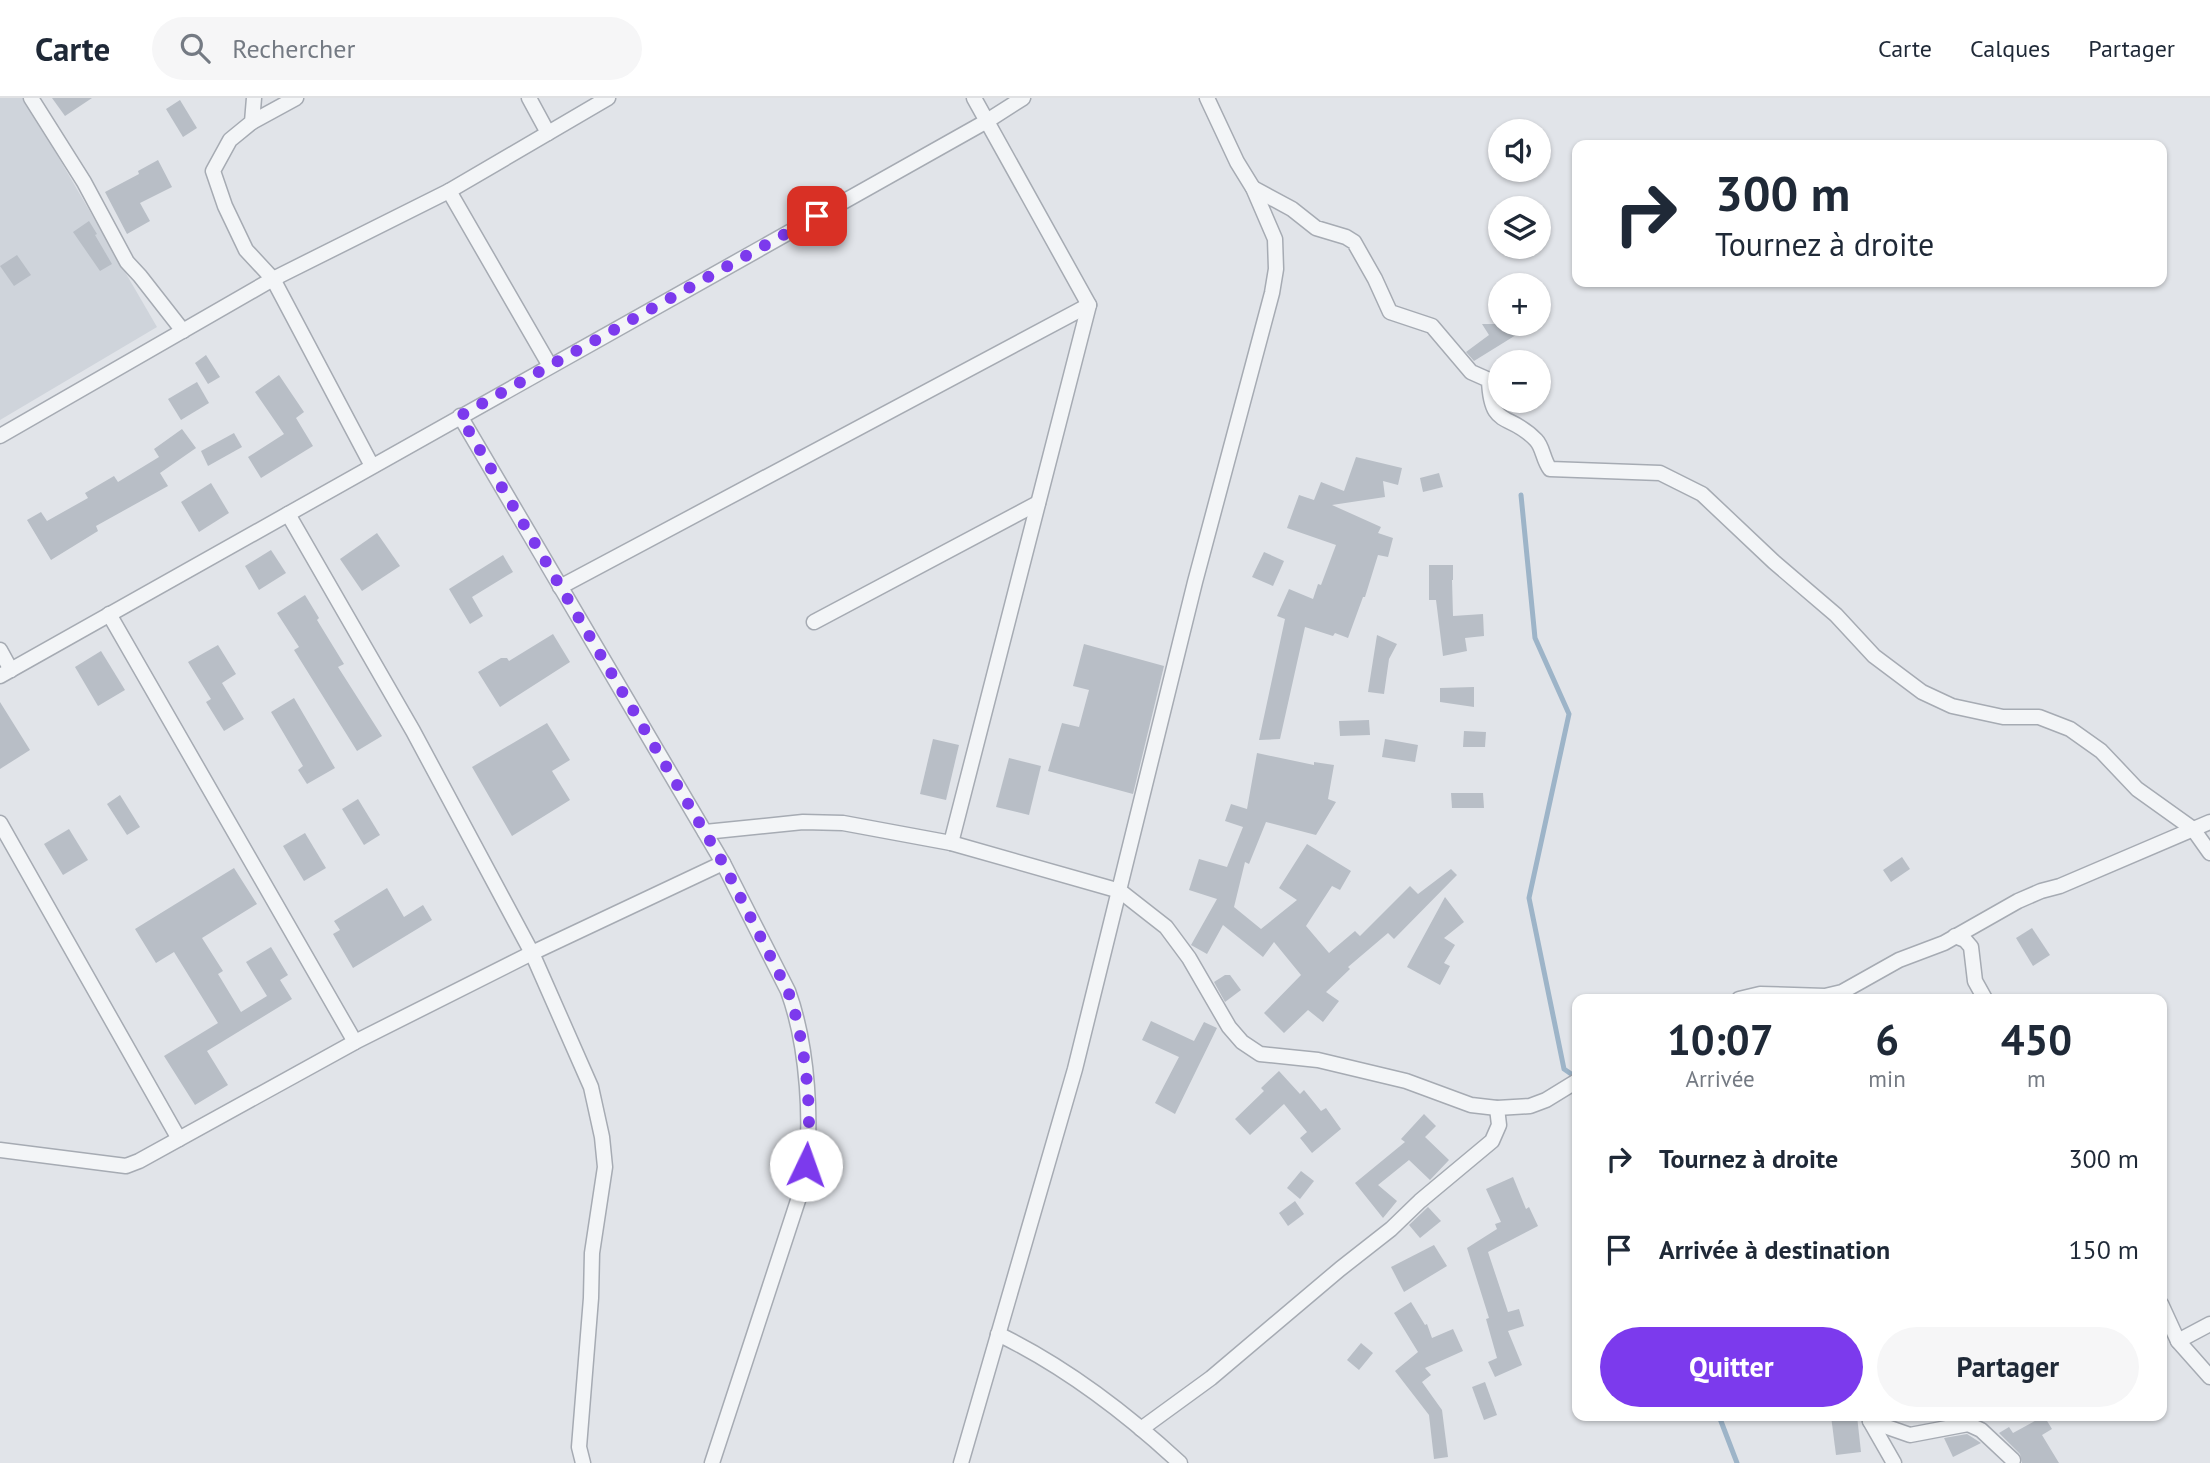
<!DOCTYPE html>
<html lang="fr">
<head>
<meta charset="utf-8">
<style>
  :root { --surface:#fff; --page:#f6f6f7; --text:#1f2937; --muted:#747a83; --line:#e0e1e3; --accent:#7c3aed }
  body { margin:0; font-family:"PT Sans",sans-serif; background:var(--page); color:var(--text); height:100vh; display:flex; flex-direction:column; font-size:26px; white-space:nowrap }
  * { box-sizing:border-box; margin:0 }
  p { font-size:23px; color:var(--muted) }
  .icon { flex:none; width:38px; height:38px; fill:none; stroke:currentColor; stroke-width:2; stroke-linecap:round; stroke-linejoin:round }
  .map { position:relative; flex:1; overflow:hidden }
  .sheet { position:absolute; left:1572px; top:896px; width:595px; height:427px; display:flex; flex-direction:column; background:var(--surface); border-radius:14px; box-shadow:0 2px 5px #0004 }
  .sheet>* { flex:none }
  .hud { position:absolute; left:1572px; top:42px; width:595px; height:147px; border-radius:14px; box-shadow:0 2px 5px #0004; background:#fff; color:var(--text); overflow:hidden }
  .tools { position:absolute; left:1488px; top:21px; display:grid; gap:14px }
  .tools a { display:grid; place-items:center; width:63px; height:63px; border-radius:50%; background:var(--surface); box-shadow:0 2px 5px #0004; font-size:35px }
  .pin { position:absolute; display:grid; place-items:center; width:60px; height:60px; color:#fff; margin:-30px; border-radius:14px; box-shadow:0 4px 10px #0006 }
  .me { position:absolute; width:77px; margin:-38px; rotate:3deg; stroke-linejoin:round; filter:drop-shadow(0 0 5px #0008) }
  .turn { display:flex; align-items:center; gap:24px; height:147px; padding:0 28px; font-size:32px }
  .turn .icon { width:91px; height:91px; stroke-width:2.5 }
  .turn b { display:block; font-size:49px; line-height:60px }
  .eta { display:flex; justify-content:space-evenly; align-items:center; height:119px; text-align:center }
  .eta b { font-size:42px; font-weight:700; line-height:49px }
  .action { display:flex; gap:14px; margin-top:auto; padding:14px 28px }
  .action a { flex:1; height:80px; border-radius:42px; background:var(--accent); color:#fff; font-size:28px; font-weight:700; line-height:80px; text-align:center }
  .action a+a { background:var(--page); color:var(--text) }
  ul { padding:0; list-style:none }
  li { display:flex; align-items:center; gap:21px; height:91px; padding:0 28px }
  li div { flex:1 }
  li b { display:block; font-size:26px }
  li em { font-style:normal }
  header { display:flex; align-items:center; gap:42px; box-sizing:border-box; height:98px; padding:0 35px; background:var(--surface); border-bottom:2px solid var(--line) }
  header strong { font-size:33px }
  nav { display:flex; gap:38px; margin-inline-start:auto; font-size:24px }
  .search { width:490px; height:63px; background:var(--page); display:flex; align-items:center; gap:18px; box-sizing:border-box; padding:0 24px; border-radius:38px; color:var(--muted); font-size:26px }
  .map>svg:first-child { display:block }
</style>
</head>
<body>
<header>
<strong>Carte</strong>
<div class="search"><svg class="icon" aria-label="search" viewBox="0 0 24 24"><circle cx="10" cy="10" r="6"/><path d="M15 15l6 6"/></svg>Rechercher</div>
<nav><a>Carte</a><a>Calques</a><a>Partager</a></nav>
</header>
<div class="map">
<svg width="2210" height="1365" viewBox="0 0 2210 1365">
  <rect width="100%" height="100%" fill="#e1e4e9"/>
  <polygon fill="#cfd4db" points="0,0 24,0 157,229 0,322"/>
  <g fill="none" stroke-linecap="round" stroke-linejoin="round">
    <g stroke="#9db4c8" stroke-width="5">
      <polyline points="1521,397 1535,540 1569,616 1529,800 1564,971 1577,980"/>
      <polyline points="1719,1318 1737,1365"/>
    </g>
  </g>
  <g fill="#b8bec6">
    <polygon points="52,0 92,0 65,18"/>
    <polygon points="180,2 197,30 183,39 166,11"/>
    <polygon points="158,62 172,89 140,105 150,123 127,136 105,94 139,76 138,73"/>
    <polygon points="89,123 97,136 95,137 112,166 100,173 73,134"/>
    <polygon points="17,157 31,177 14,188 0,168"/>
    <polygon points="1482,226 1509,226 1516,237 1474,263 1466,254 1489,237"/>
    <polygon points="206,257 220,279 208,286 195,265"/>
    <polygon points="279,277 304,314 296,320 313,348 261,380 248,359 284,336 255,294"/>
    <polygon points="197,284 209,305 181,322 168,301"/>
    <polygon points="182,331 196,350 160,375 168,388 96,428 98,433 51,462 27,422 41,414 47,423 88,400 85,395 114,378 118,384 159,359 154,351"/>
    <polygon points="234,335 242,349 208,368 201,353"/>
    <polygon points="1356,359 1402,370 1398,387 1383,383 1385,399 1332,407 1381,429 1378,435 1393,440 1388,459 1378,457 1365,499 1363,499 1348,540 1335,535 1333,538 1305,529 1280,641 1259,642 1285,521 1277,518 1289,491 1313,501 1318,486 1321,487 1336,447 1287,430 1299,397 1314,402 1321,384 1344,393"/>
    <polygon points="1439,375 1443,389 1423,394 1420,380"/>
    <polygon points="211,385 229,415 199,434 181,404"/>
    <polygon points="377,435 400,468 362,493 340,461"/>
    <polygon points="271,452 286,475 259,492 245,468"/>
    <polygon points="1264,454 1284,463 1273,488 1252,479"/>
    <polygon points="503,457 513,474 472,499 483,518 470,526 449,491"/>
    <polygon points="1429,467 1453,467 1453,482 1452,482 1453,518 1483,516 1484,538 1465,540 1467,553 1443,558 1436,502 1429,502"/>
    <polygon points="305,497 319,520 317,522 344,566 338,569 382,638 357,653 294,552 299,549 277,515"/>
    <polygon points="553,536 570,564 500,609 478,574 501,560 507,560 509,563"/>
    <polygon points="1377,537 1397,546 1389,561 1384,596 1368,594"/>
    <polygon points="1084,546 1164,568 1133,696 1048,673 1062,625 1079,629 1089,592 1073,588"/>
    <polygon points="218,547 236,576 222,585 244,621 224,633 206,604 211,601 188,564"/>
    <polygon points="101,553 125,592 98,608 75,569"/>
    <polygon points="1474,589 1474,609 1440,604 1440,590"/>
    <polygon points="294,600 335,670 307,686 298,672 303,668 271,614"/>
    <polygon points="0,604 30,652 0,671"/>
    <polygon points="1369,622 1370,637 1340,638 1339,623"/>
    <polygon points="547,625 570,662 552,673 570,702 512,738 472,669"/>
    <polygon points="1464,633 1486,634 1485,649 1463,649"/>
    <polygon points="933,641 959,647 946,702 920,696"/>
    <polygon points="1385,641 1418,647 1415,664 1382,659"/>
    <polygon points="1257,655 1314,667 1314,664 1334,667 1328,701 1336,704 1316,737 1266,724 1249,766 1245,764 1234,809 1261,831 1297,802 1279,790 1307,746 1351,773 1340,792 1332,788 1306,828 1329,855 1355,833 1360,838 1410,788 1418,796 1451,771 1457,777 1394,841 1388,835 1348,869 1350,871 1326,894 1339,903 1323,924 1308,912 1284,935 1264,915 1301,877 1274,844 1263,859 1223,827 1207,856 1191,847 1217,801 1189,792 1199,761 1227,769 1243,729 1225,723 1231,706 1247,711"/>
    <polygon points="1009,660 1041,668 1029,717 996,709"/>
    <polygon points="1451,695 1483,695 1484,710 1452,710"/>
    <polygon points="120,697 140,729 127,737 107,706"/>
    <polygon points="358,701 380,737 364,747 342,711"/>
    <polygon points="69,731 88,762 63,777 44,746"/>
    <polygon points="305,735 326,770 304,783 283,748"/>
    <polygon points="1902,759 1910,771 1891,784 1883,772"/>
    <polygon points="234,770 257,806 202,840 223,873 218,876 241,914 267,898 246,864 271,849 288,877 280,882 292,901 207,953 228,987 195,1007 164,958 218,925 174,854 156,865 135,831"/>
    <polygon points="387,790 404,819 423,807 432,822 353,870 333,836 340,832 334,823"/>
    <polygon points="1445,799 1464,824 1444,840 1455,847 1444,865 1450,868 1440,887 1407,869"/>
    <polygon points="2032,830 2050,857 2033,868 2016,840"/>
    <polygon points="1225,877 1230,877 1241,892 1225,904 1214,884"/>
    <polygon points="1151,923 1194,943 1204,924 1217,930 1175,1016 1155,1005 1179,959 1142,942"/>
    <polygon points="1279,973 1300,996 1304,992 1321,1013 1326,1010 1341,1031 1312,1055 1300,1040 1307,1034 1284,1006 1250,1037 1235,1021 1264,993 1261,990"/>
    <polygon points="1424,1016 1436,1028 1425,1039 1449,1062 1430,1082 1409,1062 1378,1087 1397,1103 1383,1120 1355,1085 1405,1044 1401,1041"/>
    <polygon points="1301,1073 1314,1083 1300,1101 1287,1090"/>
    <polygon points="1513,1079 1526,1111 1529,1109 1538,1128 1488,1154 1508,1214 1519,1211 1524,1228 1508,1233 1522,1267 1495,1279 1488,1264 1497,1260 1486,1221 1489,1220 1467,1150 1497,1131 1495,1126 1501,1124 1486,1091"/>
    <polygon points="1295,1103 1304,1116 1288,1128 1279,1115"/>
    <polygon points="1428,1109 1441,1123 1420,1140 1409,1127"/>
    <polygon points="1434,1147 1447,1168 1404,1194 1391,1169"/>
    <polygon points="1411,1204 1425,1227 1427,1226 1432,1240 1453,1231 1463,1253 1425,1270 1431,1277 1422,1284 1442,1312 1448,1359 1434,1361 1429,1317 1395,1273 1418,1254 1394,1215"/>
    <polygon points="1361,1245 1373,1255 1359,1272 1347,1262"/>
    <polygon points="1485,1284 1497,1317 1484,1322 1472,1289"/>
    <polygon points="1831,1318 1857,1318 1861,1354 1836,1357"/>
    <polygon points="2044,1318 2052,1331 2042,1337 2059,1365 2022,1365 2020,1356 1999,1335 2009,1329 2013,1335"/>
    <polygon points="1967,1336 1981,1345 1953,1359 1944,1340"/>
  </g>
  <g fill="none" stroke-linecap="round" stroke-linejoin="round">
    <g stroke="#a6abb3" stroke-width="17">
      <g id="minor">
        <polyline points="31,0 84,84 127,164 140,178 183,233"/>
        <polyline points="254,0 252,24 230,42 213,73 225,108 246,152 273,181 372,368"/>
        <polyline points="529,0 548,35"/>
        <polyline points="252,24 296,0"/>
        <path d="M1253,90L1292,111L1316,130L1346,139L1354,144L1375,181L1390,214L1432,228L1471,274L1489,282C1491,333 1509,313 1536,342C1543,349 1543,362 1550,371L1660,375L1702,396L1774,464L1836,517L1874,558L1922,594L1952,608L2003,619H2039L2070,631L2101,653L2137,691L2193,731L2210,755"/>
        <polyline points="449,93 550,268"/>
        <path d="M460,318L723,765L788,893C808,948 813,1027 804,1084L712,1365"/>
        <polyline points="0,338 273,181 449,93 608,0"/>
        <polyline points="288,416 413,633 532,855 591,989 602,1039 605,1069 592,1155 591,1200 579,1349 583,1365"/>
        <polyline points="560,489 1089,207"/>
        <polyline points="109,516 355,944"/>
        <polyline points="814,524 1038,405"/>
        <polyline points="0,552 11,572"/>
        <polyline points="0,578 987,23 1023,0"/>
        <polyline points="0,725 179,1041"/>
        <polyline points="705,734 803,724 843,725 951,745 1120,793 1166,829 1189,860 1229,929 1242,944 1260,956 1318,962 1406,983 1471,1007 1497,1010 1530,1008 1546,1002 1577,983"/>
        <polyline points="951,745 1089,207 974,0"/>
        <polyline points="1955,838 1965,842 1971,849 1975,883 1985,901"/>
        <polyline points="1739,901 1760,896 1825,898 1842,894 1899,862 1944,845 2018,803 2041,793 2060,788 2210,724"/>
        <polyline points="0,1052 126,1068 139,1063 355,944 532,855 723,765"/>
        <polyline points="2161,1206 2178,1243 2210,1279"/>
        <path d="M998,1236C1064,1268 1126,1315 1180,1365"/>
        <polyline points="2178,1243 2210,1226"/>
        <polyline points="1870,1319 1870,1323 1894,1365"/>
        <polyline points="1870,1323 1910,1337 1968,1326 1981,1332 2013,1362"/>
        <polyline points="1141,1331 1211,1280 1340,1171 1391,1131 1420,1103 1492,1043 1499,1027 1497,1010"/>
        <polyline points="961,1365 1075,971 1195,484 1272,195 1276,171 1275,141 1253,90 1237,64 1207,0"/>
      </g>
    </g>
    <use href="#minor" stroke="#f3f5f7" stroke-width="14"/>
  </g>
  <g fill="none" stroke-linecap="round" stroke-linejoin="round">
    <path stroke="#7c3aed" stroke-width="12" stroke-dasharray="0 21.6" d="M806,1067C814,1019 805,939 788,893L723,765L460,318L817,118"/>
  </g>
</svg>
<div class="tools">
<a><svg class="icon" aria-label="sound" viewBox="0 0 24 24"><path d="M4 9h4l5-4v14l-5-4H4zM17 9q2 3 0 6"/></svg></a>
<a><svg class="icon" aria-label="layers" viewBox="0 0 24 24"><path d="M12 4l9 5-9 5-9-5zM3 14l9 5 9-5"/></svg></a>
<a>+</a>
<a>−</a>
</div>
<div class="pin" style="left:817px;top:118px;background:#d93025"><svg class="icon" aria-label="arrive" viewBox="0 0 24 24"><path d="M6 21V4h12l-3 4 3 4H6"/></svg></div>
<svg class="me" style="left:806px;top:1067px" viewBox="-20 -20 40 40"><circle r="19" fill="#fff"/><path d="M0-13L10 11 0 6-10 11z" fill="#7c3aed"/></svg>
<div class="hud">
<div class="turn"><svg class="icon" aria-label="right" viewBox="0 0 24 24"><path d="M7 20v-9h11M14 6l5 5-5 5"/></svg><div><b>300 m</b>Tournez à droite</div></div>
</div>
<section class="sheet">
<div class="eta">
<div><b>10:07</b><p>Arrivée</p></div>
<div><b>6</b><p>min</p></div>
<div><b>450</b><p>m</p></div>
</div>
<ul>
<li><svg class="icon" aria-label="right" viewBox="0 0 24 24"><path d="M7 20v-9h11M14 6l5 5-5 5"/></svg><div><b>Tournez à droite</b></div><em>300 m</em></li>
<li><svg class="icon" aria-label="arrive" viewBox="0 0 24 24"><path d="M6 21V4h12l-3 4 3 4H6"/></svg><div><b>Arrivée à destination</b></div><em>150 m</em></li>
</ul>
<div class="action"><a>Quitter</a><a>Partager</a></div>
</section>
</div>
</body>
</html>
